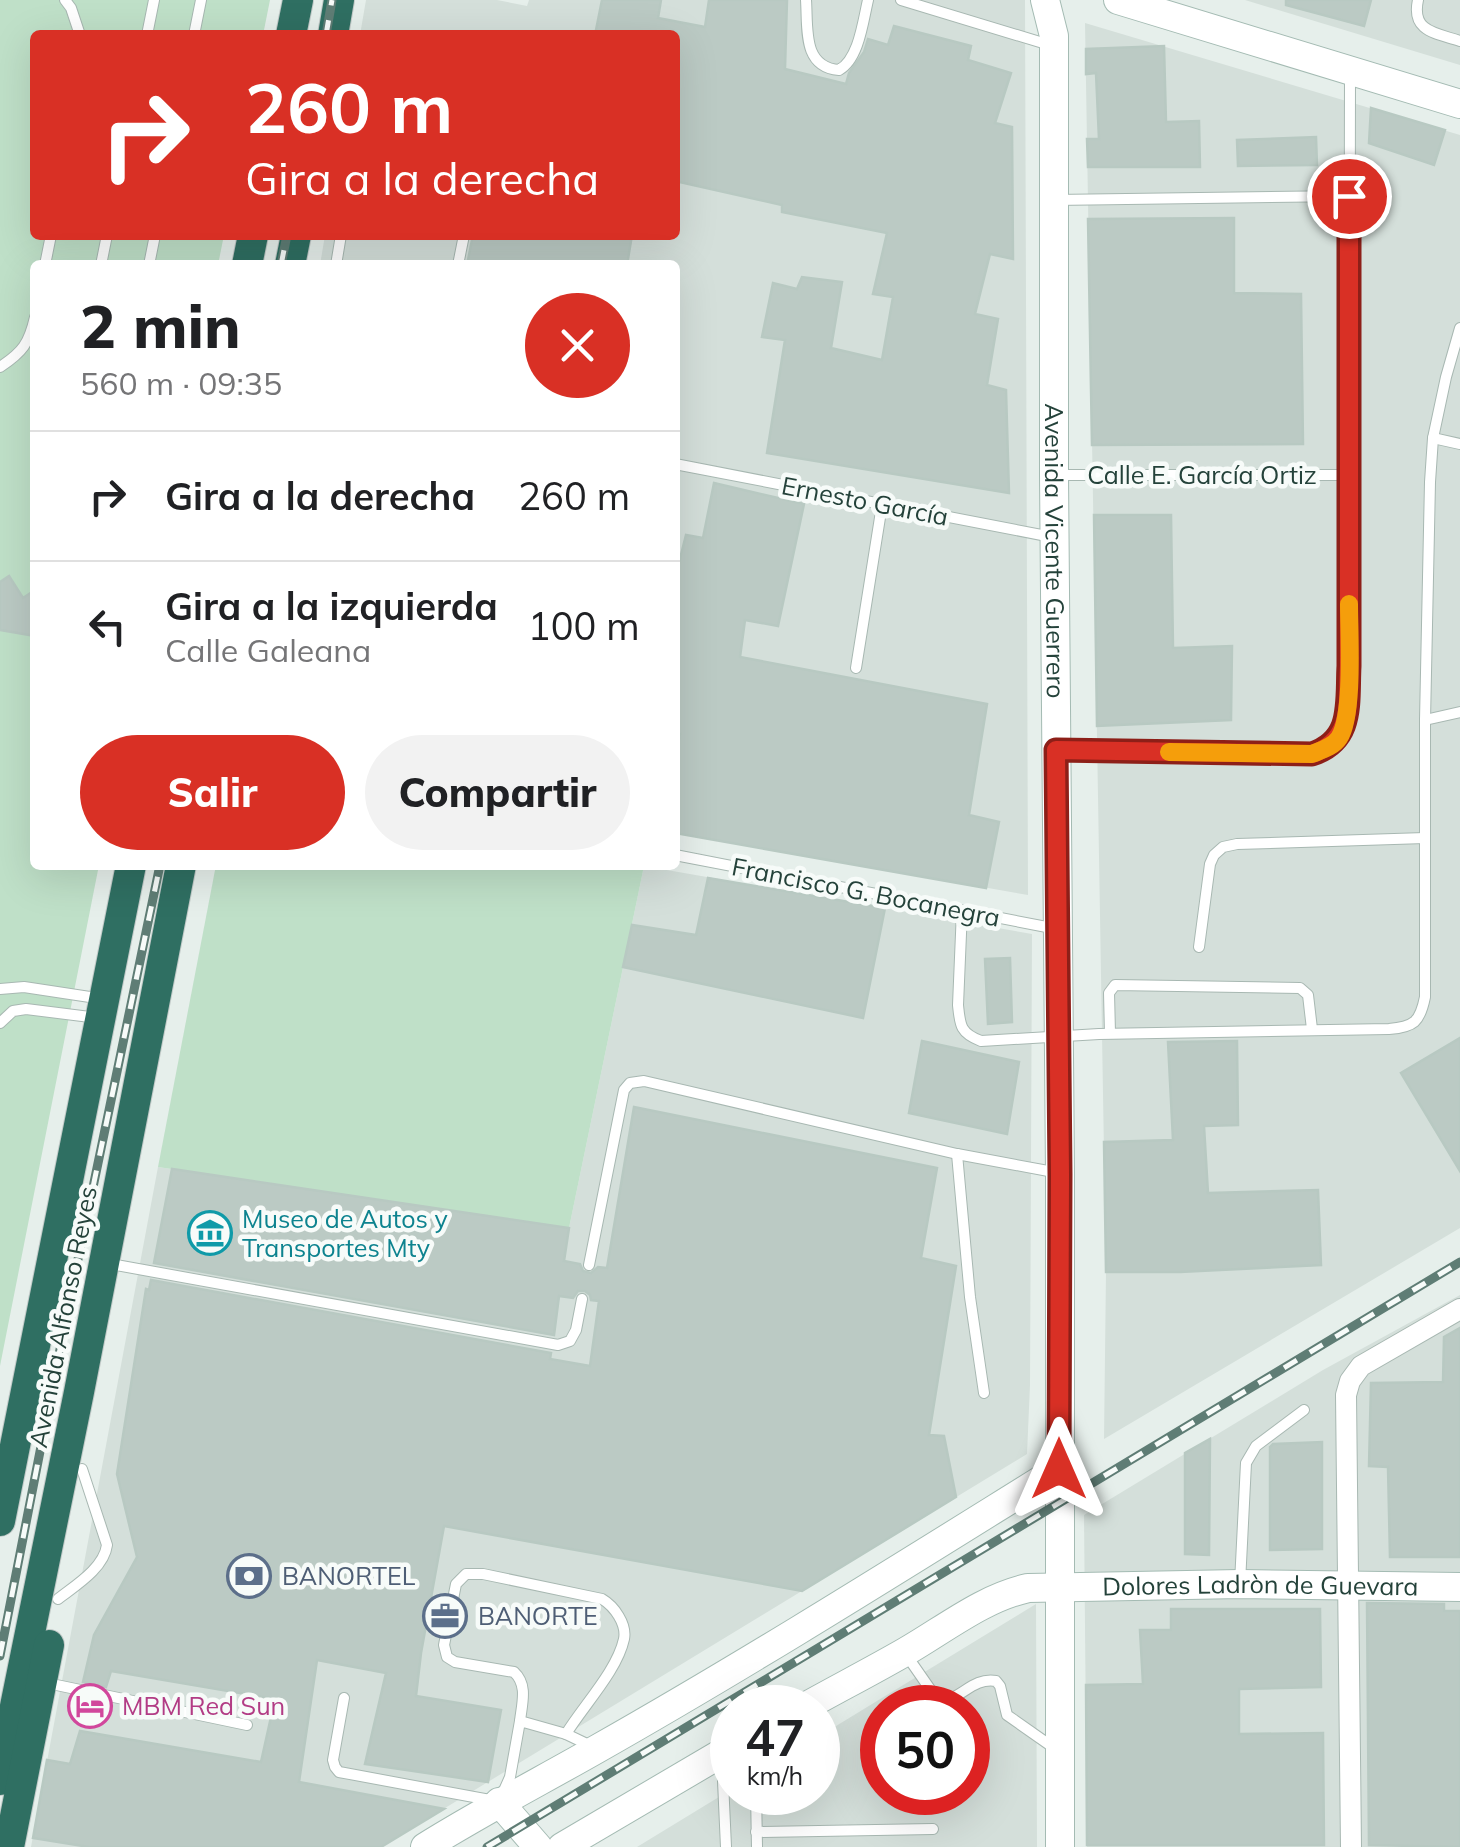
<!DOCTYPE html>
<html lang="es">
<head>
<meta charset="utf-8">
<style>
  :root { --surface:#fff; --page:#f2f2f2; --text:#202124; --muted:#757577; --line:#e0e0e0; --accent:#d93025 }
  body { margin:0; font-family:Mulish,sans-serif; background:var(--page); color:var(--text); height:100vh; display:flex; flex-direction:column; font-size:38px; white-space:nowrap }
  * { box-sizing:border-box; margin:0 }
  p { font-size:32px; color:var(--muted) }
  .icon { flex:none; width:55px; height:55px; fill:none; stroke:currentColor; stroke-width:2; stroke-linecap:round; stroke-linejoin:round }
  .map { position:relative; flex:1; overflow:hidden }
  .panel { position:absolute; left:30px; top:260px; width:650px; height:610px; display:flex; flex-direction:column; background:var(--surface); border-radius:10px; box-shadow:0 10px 40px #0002 }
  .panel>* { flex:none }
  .top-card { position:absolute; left:30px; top:30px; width:650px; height:210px; border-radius:10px; box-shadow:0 10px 40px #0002; background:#d93025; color:#fff; overflow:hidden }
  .speed { position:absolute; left:710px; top:1685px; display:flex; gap:20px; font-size:50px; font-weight:700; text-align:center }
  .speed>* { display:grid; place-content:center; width:130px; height:130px; border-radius:50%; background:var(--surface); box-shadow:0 10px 40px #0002; line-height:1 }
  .speed small { font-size:25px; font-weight:400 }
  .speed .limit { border:15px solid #d22; background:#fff; color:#111 }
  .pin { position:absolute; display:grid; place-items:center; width:85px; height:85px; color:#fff; margin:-42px; border:5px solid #fff; border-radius:50%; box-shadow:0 2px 10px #0007 }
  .me { position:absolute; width:110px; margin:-55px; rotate:0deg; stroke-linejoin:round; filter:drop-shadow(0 0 8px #0008) }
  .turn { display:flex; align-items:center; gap:35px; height:210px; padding:0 50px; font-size:45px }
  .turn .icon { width:130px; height:130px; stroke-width:2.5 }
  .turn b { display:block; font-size:70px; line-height:85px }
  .round { display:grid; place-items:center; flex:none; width:105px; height:105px; border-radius:52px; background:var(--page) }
  .headline { display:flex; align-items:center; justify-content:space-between; height:170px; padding:0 50px }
  h1 { font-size:60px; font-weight:800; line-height:75px }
  .primary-button { display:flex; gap:20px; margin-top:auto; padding:20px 50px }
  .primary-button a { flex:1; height:115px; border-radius:60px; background:var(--accent); color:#fff; font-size:40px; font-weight:800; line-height:115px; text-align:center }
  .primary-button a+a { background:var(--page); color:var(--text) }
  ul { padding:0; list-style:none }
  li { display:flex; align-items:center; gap:30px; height:130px; padding:0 50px; border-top:2px solid var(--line) }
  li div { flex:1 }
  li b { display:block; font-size:38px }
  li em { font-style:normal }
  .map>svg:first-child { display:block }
</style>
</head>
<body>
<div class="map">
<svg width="1460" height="1847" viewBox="0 0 1460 1847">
  <rect width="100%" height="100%" fill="#e6efeb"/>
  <g fill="#d4dfda" fill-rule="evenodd">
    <polygon points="366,0 497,0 527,6 529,0 1025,0 1028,895 675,833 675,265 320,265 325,235 675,235 675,35 360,35"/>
    <polygon points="1245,0 1460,0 1460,65"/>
    <polygon points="1085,23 1460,135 1460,1228 1104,1439 1106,1272"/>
    <polygon points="644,866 1032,934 1030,1385 1027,1454 381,1847 31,1847 158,1167 569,1228"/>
    <polygon points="1460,1295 1460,1847 1087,1847 1084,1515 1323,1370"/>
    <path d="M1036,1604L1037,1847H637L732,1789V1792H818V1737ZM882,1708H968V1792H882Z"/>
  </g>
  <g fill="#bfe0c8">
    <polygon points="0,0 270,0 263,35 35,35 35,235 224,235 218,265 35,265 35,865 99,865 0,1366"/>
    <polygon points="216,865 644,866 569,1228 158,1167"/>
  </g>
  <g fill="#bbcac4" stroke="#b8c9c2" stroke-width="2.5">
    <polygon points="602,0 661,0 658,18 705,27 709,0 787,0 785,69 846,84 849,73 864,52 868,39 888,45 894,26 971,46 968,60 1011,73 995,123 1012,127 1013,259 990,254 975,314 998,319 987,385 1006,390 1009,493 767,453 785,340 762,337 773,283 797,289 802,277 842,282 831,348 882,360 893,297 873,294 887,233 782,212 782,205 675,181 675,35 595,35"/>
    <polygon points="1286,0 1371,0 1364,26 1286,5"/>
    <polygon points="1164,46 1166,122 1199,121 1200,167 1088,167 1087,139 1099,139 1096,73 1086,74 1086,49"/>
    <polygon points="1371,108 1445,130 1434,165 1369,143"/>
    <polygon points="1316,137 1317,165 1238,166 1237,140"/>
    <polygon points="1234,218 1234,293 1301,294 1303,444 1092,445 1088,219"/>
    <polygon points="473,235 632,235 627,265 467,265"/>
    <polygon points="714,483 804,504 778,626 745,620 740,657 987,704 969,815 999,822 986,888 675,833 675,761 680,734 675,733 675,579 686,535 703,538"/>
    <polygon points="1094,515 1171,515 1173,648 1232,646 1231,720 1097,726"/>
    <polygon points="9,576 23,598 35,590 35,636 0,630 0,582"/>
    <polygon points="708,878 885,908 863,1018 623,967 632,925 696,935"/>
    <polygon points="1010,958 1012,1022 988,1024 985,959"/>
    <polygon points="1460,1038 1460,1171 1401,1073"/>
    <polygon points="922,1041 1019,1062 1007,1134 909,1113"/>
    <polygon points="1237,1041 1238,1125 1204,1126 1208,1193 1318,1190 1321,1265 1180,1272 1106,1272 1104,1142 1173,1140 1168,1042"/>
    <polygon points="634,1107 937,1168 921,1258 956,1266 929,1435 944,1436 956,1497 802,1591 444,1526 421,1653 416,1696 501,1710 488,1782 365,1764 386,1673 317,1660 299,1782 444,1809 381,1847 89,1847 33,1838 47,1760 70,1764 80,1731 261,1762 275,1699 111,1671 106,1687 83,1682 94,1635 137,1557 117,1474 146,1289 149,1290 151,1280 551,1353 550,1359 590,1366 599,1301 591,1300 590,1295 585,1291 578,1291 573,1298 559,1296 554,1335 154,1263 172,1169 569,1228 564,1261 580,1264 583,1271 591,1273 598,1267 607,1268"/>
    <polygon points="1460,1328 1460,1557 1390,1557 1388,1467 1369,1466 1371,1383 1443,1382 1444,1337"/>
    <polygon points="1210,1439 1209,1555 1185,1554 1185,1453"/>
    <polygon points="1322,1442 1322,1549 1270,1550 1270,1447 1273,1444"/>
    <polygon points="1367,1603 1444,1604 1444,1611 1460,1611 1460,1847 1369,1845"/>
    <polygon points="1171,1609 1320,1609 1321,1687 1239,1689 1239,1734 1323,1733 1324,1845 1087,1845 1086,1685 1143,1684 1140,1630 1171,1630"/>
  </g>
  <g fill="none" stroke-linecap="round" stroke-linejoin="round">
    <g stroke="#a8b8b2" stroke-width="12">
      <g id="lane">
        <polyline points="65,0 71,8 80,35"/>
        <path d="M806,0C808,28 802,67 839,70C859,59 863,21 868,0"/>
        <polyline points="901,0 1053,46"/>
        <path d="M1418,0C1411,32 1436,33 1460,41"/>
        <polyline points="147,35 154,0"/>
        <polyline points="194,35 201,0"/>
        <polyline points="1054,200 1349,196"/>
        <polyline points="45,265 51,235"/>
        <polyline points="101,265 107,235"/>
        <polyline points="149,265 155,235"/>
        <polyline points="336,265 341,235"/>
        <polyline points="458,265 464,235"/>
        <path d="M0,367C23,352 29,343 35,317"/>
        <polyline points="1433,438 1460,444"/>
        <polyline points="675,464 1052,537"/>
        <polyline points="1055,475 1350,475"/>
        <polyline points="856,668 882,505"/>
        <polyline points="1425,720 1460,712"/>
        <path d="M1058,751L1312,754C1355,739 1347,704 1349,666L1350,72"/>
        <polyline points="675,855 1057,929"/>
        <path d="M962,910L958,1005C960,1025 960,1033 981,1041L1099,1034L1389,1029C1414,1027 1420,1022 1425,997V720L1430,482L1433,438L1446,377L1460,328"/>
        <polyline points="1199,947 1210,864 1214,855 1223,847 1237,844 1425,838"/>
        <polyline points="0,989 24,987 103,999"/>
        <polyline points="0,1023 13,1011 26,1009 98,1018"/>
        <polyline points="1110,1033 1109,993 1115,985 1300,988 1308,995 1312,1029"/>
        <polyline points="957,1154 970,1297 984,1393"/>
        <polyline points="105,1263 558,1345 570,1341 576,1330 582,1299"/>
        <polyline points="589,1265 624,1090 630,1083 644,1081 957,1154 1059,1173"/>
        <polyline points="1240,1583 1246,1463 1256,1446 1304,1410"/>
        <path d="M58,1599C76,1585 104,1568 107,1545L82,1469"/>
        <path d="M905,1653L939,1702C961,1700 972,1677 996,1681L1000,1686L1007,1715L1054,1748"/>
        <polyline points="47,1683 247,1725"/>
        <polyline points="344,1698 333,1760 335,1767 339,1772 490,1800"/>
        <path d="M520,1721C522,1703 528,1685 514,1672L455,1662L447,1657L444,1645L456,1584L466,1574H483L602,1599C614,1606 627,1624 624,1639C617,1671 583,1706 566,1734"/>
        <polyline points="722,1759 726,1847"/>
        <polyline points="756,1792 757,1847"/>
        <polyline points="502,1795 510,1777 520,1721 566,1734 591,1746"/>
        <polyline points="756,1832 933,1829"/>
      </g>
    </g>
    <g stroke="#a8b8b2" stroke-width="22">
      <polyline id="street" points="1351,1847 1346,1395 1350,1381 1361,1366 1460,1309"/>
    </g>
    <g stroke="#a4bbb3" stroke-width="30">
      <g id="secondary">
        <path id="s1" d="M1045,0L1054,36V475L1060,1173V1847"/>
        <polyline points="1118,0 1460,104"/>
        <path id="s2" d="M803,1708C837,1689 872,1671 905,1652C945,1629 983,1598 1028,1588L1240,1584L1460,1587"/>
        <polyline points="499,1802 538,1847"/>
        <path d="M425,1847C481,1812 539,1782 597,1749C754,1660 906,1564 1059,1469"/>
        <polyline points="562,1847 732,1747"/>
      </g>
    </g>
    <g stroke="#c2cac8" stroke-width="32">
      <g id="highway">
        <polyline points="291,35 298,0"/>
        <polyline points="333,35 339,0"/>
        <polyline points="247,265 253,235"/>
        <polyline points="290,265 296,235"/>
        <polyline points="0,1521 131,865"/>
        <polyline points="0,1780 79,1392 181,865"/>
        <polyline points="9,1847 49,1645"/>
      </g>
    </g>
    <use href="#lane" stroke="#fff" stroke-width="10"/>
    <use href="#street" stroke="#fff" stroke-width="20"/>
    <use href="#secondary" stroke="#fff" stroke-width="28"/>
    <use href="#highway" stroke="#2f6f62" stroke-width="30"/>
    <g stroke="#5f7d75" stroke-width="9">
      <g id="rail">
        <polyline points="326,35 332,0"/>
        <polyline points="281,265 287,235"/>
        <polyline points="0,1656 71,1293 160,865"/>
        <polyline points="487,1847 1460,1262"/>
      </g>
    </g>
    <use href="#rail" stroke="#f7fbf9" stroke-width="5" stroke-dasharray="15" stroke-linecap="butt"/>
  </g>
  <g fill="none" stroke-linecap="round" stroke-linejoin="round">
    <g stroke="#8d1f18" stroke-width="25">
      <path id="route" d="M1059,1469L1060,1174L1056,750L1312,754C1354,740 1347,703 1349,666V196"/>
    </g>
    <use href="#route" stroke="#d93025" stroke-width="18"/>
    <path stroke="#f59e0b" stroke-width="18" d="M1169,752L1312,754C1322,750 1333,747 1339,738C1354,716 1349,633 1349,604"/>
  </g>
  <defs>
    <g id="museum-ring" transform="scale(2.25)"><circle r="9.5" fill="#f7fbf9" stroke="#0f9aa8" stroke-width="1.5"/><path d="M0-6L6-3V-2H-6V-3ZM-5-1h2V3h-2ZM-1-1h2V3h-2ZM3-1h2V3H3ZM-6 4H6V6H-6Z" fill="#0f9aa8"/></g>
    <g id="bank-ring" transform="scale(2.25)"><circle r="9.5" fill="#f7fbf9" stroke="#5c6f8a" stroke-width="1.5"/><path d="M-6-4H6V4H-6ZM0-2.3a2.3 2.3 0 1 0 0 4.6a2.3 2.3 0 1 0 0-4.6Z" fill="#5c6f8a"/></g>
    <g id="office-ring" transform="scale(2.25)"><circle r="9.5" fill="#f7fbf9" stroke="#5c6f8a" stroke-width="1.5"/><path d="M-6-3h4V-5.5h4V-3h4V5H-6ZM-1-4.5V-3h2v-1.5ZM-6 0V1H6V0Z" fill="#5c6f8a"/></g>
    <g id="hotel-ring" transform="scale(2.25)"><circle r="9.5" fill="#f7fbf9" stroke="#d1479c" stroke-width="1.5"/><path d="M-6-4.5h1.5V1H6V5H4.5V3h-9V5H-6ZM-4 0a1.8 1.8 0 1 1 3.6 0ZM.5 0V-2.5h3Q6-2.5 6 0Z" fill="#d1479c"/></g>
  </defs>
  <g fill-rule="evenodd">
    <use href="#museum-ring" x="210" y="1233"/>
    <use href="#bank-ring" x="249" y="1576"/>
    <use href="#office-ring" x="445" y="1616"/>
    <use href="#hotel-ring" x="90" y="1706"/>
  </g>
  <g text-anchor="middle" stroke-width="9" stroke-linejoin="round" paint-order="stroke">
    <g font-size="25" fill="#24423a" stroke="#f7fbf9">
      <text x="1202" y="484">Calle E. García Ortiz</text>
      <text transform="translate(865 501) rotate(11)" y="9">Ernesto García</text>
      <text dy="9" stroke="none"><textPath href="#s1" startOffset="552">Avenida Vicente Guerrero</textPath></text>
      <text transform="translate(866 892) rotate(11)" y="9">Francisco G. Bocanegra</text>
      <text transform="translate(63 1317) rotate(-79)" y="9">Avenida Alfonso Reyes</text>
      <text dy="9" stroke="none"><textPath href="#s2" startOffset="488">Dolores Ladròn de Guevara</textPath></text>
    </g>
    <g font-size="25" fill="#0d838f" stroke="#f7fbf9" text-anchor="start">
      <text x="242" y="1228">Museo de Autos y<tspan x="242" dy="29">Transportes Mty</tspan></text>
    </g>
    <g font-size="25" fill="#4e5e75" stroke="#f7fbf9" text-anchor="start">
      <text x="282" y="1585">BANORTEL</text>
      <text x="478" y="1625">BANORTE</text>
    </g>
    <g font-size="25" fill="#b23c85" stroke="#f7fbf9" text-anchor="start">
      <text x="122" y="1715">MBM Red Sun</text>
    </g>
  </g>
</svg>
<div class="speed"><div>47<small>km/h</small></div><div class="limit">50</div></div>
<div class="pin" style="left:1349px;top:196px;background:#d93025"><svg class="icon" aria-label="arrive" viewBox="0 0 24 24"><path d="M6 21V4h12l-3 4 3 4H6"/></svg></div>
<svg class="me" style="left:1059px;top:1469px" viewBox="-20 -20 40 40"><path d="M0-17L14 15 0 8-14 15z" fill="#d93025" stroke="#fff" stroke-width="4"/></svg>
<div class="top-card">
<div class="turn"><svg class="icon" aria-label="right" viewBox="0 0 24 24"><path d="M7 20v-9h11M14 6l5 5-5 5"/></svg><div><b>260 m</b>Gira a la derecha</div></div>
</div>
<section class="panel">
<div class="headline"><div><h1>2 min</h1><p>560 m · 09:35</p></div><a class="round" style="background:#d93025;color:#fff"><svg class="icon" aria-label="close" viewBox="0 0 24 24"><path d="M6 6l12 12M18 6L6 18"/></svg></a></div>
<ul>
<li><svg class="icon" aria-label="right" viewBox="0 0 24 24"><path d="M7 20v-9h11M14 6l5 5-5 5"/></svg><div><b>Gira a la derecha</b></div><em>260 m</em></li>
<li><svg class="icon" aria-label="left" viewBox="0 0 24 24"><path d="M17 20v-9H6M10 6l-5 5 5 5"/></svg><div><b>Gira a la izquierda</b><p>Calle Galeana</p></div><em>100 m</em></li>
</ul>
<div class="primary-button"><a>Salir</a><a>Compartir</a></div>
</section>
</div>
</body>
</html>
